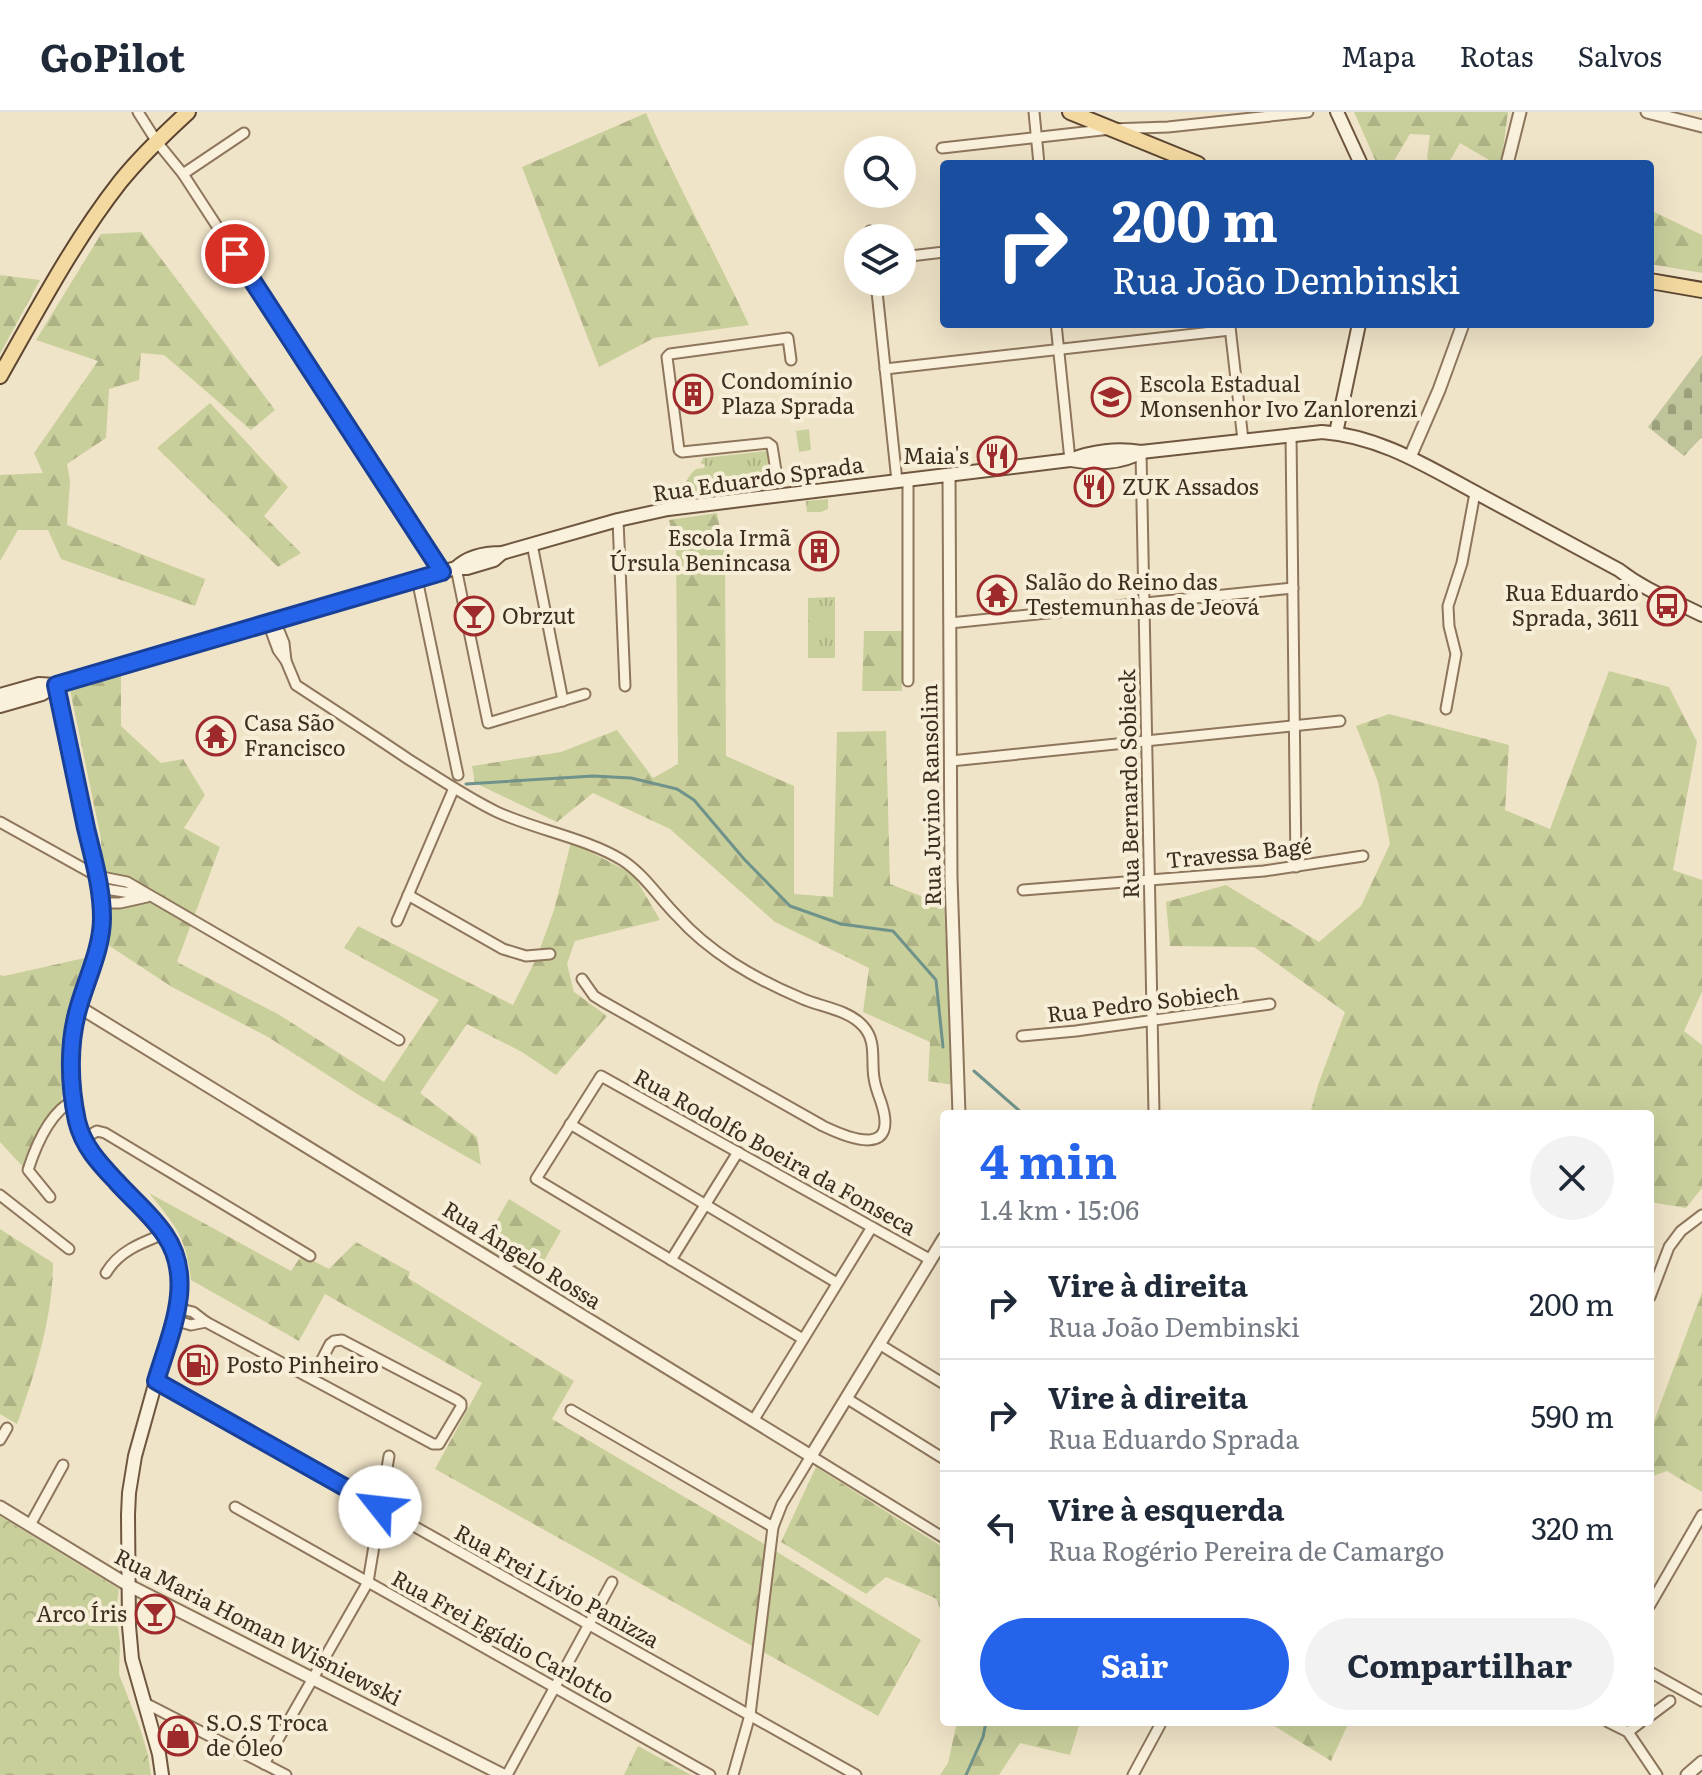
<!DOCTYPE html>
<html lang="pt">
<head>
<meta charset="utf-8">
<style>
  :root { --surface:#fff; --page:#f2f2f3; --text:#1f2937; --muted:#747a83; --line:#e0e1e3; --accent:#2563eb }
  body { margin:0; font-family:Literata,serif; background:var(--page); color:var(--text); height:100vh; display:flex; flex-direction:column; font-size:30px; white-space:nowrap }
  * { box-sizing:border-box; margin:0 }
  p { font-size:26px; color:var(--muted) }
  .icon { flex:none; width:44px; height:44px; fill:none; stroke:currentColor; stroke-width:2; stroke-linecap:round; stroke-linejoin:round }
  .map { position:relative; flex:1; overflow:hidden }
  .sheet { position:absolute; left:940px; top:998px; width:714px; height:616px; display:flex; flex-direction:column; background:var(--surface); border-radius:8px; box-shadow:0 8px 32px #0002 }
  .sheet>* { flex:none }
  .banner { position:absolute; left:940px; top:48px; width:714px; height:168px; border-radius:8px; box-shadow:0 8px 32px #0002; background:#1a4fa0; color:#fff; overflow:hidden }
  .fabs { position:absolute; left:844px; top:24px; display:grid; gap:16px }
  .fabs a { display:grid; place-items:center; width:72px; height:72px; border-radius:50%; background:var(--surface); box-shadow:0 8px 32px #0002; font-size:40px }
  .pin { position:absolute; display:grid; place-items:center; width:68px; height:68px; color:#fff; margin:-34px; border:4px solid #fff; border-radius:50%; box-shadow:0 2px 8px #0007 }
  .me { position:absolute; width:88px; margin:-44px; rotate:299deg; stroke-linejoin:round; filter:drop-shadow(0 0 6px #0008) }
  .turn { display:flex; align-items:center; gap:28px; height:168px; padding:0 40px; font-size:36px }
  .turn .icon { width:104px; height:104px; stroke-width:2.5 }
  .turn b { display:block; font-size:56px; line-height:68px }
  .round { display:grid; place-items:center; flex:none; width:84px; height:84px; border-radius:42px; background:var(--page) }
  .overview { display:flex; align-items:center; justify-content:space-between; height:136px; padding:0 40px }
  h1 { font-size:48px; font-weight:700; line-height:60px; color:var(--accent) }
  .button { display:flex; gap:16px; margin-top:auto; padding:16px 40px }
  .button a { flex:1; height:92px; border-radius:48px; background:var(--accent); color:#fff; font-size:32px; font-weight:700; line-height:92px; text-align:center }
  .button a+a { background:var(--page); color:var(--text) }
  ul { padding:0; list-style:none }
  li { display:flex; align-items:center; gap:24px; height:112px; padding:0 40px; border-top:2px solid var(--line) }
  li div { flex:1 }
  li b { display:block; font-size:30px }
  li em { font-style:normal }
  header { display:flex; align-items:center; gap:48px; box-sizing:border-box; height:112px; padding:0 40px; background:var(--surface); border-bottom:2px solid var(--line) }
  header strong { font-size:38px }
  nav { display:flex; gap:44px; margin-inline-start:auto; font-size:28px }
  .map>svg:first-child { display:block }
</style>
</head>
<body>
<header>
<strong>GoPilot</strong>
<nav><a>Mapa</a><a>Rotas</a><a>Salvos</a></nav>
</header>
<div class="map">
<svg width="1702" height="1663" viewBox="0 0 1702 1663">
  <defs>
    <pattern id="grass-tufts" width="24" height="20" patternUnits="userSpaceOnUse" patternTransform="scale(2)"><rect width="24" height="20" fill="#c9cf9b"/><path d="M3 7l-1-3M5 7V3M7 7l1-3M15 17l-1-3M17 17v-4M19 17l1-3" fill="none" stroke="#aeb285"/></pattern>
    <pattern id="forest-firs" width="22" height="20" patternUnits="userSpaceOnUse" patternTransform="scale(2)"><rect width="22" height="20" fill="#c9cf9b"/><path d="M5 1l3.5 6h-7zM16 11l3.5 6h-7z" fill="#aeb285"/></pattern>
    <pattern id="cemetery-stones" width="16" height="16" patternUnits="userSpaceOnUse" patternTransform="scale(2)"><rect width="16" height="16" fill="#bfc49a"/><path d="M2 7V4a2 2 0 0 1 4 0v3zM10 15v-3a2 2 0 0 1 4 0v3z" fill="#9ca07d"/></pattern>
    <pattern id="park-crowns" width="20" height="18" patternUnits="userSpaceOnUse" patternTransform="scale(2)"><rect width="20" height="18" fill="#c9cf9b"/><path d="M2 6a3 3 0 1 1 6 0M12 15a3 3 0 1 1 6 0" fill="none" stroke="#aeb285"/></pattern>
  </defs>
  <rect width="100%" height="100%" fill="#f0e4c8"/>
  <g fill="url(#grass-tufts)">
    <path d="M767,339L769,364L762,366L761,375L688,386C682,374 687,365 696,357L704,356L705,353L701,351L703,346Z"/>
    <polygon points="828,387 828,397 821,400 807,400 806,389"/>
    <polygon points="835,485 835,546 808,546 808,486"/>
  </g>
  <g fill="url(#forest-firs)">
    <polygon points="1354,0 1508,0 1501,52 1496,52 1460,31 1448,52 1436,52 1427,47 1430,23 1410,22 1392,52 1377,52"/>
    <path d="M646,1C677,73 716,142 749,213L654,226L599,255L522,55Z"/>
    <polygon points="1650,98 1702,123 1702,161 1650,152"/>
    <polygon points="141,120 275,298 251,318 164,243 141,241 139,268 109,277 106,326 67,352 70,369 67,413 205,467 195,494 61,447 48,418 18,418 0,449 0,363 43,361 34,341 98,249 36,228 101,122"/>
    <polygon points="0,163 40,168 0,242"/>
    <polygon points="210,291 288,375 264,404 301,441 278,455 157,336"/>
    <polygon points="717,401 725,443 726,644 794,674 794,782 833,785 837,620 886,619 890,772 944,793 953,973 928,969 930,930 863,900 869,856 775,810 670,717 593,681 557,710 475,671 472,654 561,640 617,618 653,666 678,652 676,437 669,408"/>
    <polygon points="864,519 902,519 902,579 862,579"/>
    <polygon points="121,559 121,614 161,651 183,647 205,683 184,716 220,735 177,850 278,902 384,970 439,888 344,836 358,814 513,893 537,845 554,798 571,730 633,762 660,808 575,829 567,852 574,880 607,904 556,963 522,940 467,912 420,981 477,1025 481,1053 362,985 268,925 172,875 108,833 101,727 70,578"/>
    <polygon points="1609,559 1669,575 1697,630 1673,758 1702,768 1702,880 1684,919 1702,933 1702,1076 1686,1096 1650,1090 1650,1002 1310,1002 1318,973 1345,900 1254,835 1170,834 1166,790 1226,773 1319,830 1361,794 1390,732 1378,670 1356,614 1389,602 1509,633 1505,698 1550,717"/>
    <polygon points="89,845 69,921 61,992 24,1056 0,1030 0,863 4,864"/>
    <path d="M149,1081L291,1159L302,1143L329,1157L356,1130L410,1160L408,1166L574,1269L552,1307L756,1427L921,1528L878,1604L435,1357L482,1271L325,1182L299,1229L191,1168C186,1125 176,1114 149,1081Z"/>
    <polygon points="509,1087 561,1119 533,1168 481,1136"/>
    <path d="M0,1117L53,1151C53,1205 35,1261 17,1312L0,1302Z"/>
    <polygon points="1702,1180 1702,1380 1667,1359 1650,1365 1650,1320"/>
    <polygon points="816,1355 944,1436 944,1512 937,1487 886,1465 866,1482 781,1430"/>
    <polygon points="957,1610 1080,1610 1070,1643 1020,1631 999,1663 940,1663 948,1651"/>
    <polygon points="1268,1610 1349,1610 1331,1649"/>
    <polygon points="638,1634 691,1663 624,1663"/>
  </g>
  <polygon fill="url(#cemetery-stones)" points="1702,243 1702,325 1684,344 1648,315"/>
  <polygon fill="url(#park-crowns)" points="0,1404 119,1477 116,1500 120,1530 119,1562 140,1616 148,1643 151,1663 0,1663"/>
  <polygon fill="#c9cf9b" points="809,317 811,338 799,340 796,319"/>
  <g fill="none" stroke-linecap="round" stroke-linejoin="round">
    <g stroke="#6f938a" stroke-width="3">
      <polyline points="466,672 593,664 631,666 677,677 694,688 744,747 790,794 841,812 893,819 936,868 943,935"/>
      <polyline points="974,959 1023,1002"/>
      <polyline points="966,1663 983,1625 986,1610"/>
    </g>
    <g stroke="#8d765c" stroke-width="13">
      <g id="minor">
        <polyline points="138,0 157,30 183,62 442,460"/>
        <polyline points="1034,0 1039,52"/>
        <polyline points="942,36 1111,17 1168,15 1308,0"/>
        <polyline points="183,62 244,21"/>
        <polyline points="870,119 871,126"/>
        <polyline points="902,145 944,140"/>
        <polyline points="876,170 897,369"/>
        <polyline points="1056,212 1070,348"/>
        <polyline points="1230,215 1243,328"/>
        <polyline points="885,257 1230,218"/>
        <polyline points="1291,322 1296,755"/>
        <polyline points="1141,340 1154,1002"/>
        <polyline points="776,359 772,334 768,331 682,340 679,338 667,245 670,242 788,226 791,248"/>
        <polyline points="908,367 908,569"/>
        <polyline points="618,408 625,574"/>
        <polyline points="532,432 563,589"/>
        <polyline points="456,456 488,611 585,582"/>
        <polyline points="417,467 458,663"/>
        <polyline points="275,509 284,531 286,549"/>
        <path d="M268,511L278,538L286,549L296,573C334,598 371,622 408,647C437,665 466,685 497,700C536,718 586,726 622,748C644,762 659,786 677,804C693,822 713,838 733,851C755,865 779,877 803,887C822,895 849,898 863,914C877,929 871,948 874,966C875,974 878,982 881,990C899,1045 852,1028 823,1014L602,889L594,884L582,867"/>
        <polyline points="950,511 1293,476"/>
        <polyline points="1446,597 1456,542 1449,514 1448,494 1462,451 1475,381"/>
        <polyline points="951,649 1340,609"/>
        <polyline points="0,710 97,764 127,770 399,928"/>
        <polyline points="99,776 143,783"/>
        <polyline points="1023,778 1264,759 1363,744"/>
        <polyline points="408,783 503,837 526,844 550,842"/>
        <polyline points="101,791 120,791 147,785"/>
        <polyline points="397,809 454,676"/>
        <polyline points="1022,924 1076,919 1270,892"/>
        <polyline points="570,1012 837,1171"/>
        <polyline points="83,1027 97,1019 105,1021 310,1144"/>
        <polyline points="0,1083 69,1137"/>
        <path d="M50,1085L28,1058C36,1033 50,1000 74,988"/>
        <polyline points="671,1148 738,1040"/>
        <path d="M106,1161C119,1139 141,1131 164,1122"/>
        <polyline points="1650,1185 1669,1135 1681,1119 1702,1103"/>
        <polyline points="177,1196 193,1200 206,1210 433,1332 439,1332 461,1295 461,1291 457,1288 342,1228 334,1229 330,1232 312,1267"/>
        <polyline points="174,1208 191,1213 206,1210"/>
        <polyline points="803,1227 536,1067 601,964 931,1148"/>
        <polyline points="879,1232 944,1272"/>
        <polyline points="156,1269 856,1663"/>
        <polyline points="846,1286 944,1347"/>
        <polyline points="571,1298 773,1415"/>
        <polyline points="753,1309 872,1115"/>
        <polyline points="0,1328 7,1316"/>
        <polyline points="235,1395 710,1663"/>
        <polyline points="30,1413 63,1353"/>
        <polyline points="1650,1493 1702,1403"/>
        <polyline points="1650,1560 1702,1589"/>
        <polyline points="143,1590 286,1663"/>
        <polyline points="1650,1604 1670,1589"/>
        <polyline points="1608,1610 1628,1620 1657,1663"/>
        <polyline points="1628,1620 1641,1610"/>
        <polyline points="264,1652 368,1470 389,1344"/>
        <polyline points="507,1663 612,1470"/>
        <polyline points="733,1663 750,1603 773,1415 782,1392 811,1344 944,1426"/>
        <polyline points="1133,1663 1160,1613"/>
      </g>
    </g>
    <g stroke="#8d765c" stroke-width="15">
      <g id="tertiary">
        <polyline points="1647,0 1702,14"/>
        <polyline points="1507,52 1520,0"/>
        <polyline points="1410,345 1439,278 1463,212"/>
        <polyline points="949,363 951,766 959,1002"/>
        <polyline points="79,895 811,1344 944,1126"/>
        <polyline points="0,1395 128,1473 503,1663"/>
        <polyline points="1687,1663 1702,1650"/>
      </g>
    </g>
    <g stroke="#6f573f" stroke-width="16">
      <g id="secondary">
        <polyline points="1337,0 1361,52"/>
        <polyline points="1336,321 1359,212"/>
        <path d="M1071,348C1093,352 1121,352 1141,340"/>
        <path d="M456,456C468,444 485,441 502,441L618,408L668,397L1070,348C1092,339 1118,336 1141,340L1322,320C1381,324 1431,357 1482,384C1528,409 1574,434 1619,458C1646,479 1673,488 1702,503"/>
        <path d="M56,573C66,623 77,672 88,722C94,753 106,786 101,818C97,848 83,877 76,906C66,946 69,1007 92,1042C116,1072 165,1110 177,1145C181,1158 181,1170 180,1183L135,1344L129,1381L128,1403L129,1514L132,1547L159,1642L162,1663"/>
        <polyline points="0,583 39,572 56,573"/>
        <polyline points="0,594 42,582 56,573 417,467 456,456 467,456 494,448 502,441"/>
      </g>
    </g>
    <g stroke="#5b4430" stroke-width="18">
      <g id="primary">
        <polyline points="1070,0 1198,52"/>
        <polyline points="1650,169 1702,178"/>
        <path d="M0,264C37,199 73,130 120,70C140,45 164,22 188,0"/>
      </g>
    </g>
    <use href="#minor" stroke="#faf1dc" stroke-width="9"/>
    <use href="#tertiary" stroke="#faf1dc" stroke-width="11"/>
    <use href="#secondary" stroke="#faf1dc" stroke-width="12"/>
    <use href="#primary" stroke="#f3d9a0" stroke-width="14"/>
  </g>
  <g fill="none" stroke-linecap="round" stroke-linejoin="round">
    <g stroke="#184099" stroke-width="20">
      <path id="route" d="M235,142L442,460L56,573C66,621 76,668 86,716C93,745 102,776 102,806C102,836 87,866 79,894C68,930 69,972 77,1009C83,1034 99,1051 116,1069C132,1087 152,1103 165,1123C196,1168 170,1222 156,1269L380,1395"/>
    </g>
    <use href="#route" stroke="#2563eb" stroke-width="14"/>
  </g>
  <defs>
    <g id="building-ring" transform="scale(2)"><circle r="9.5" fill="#f7eed8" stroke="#9e2a2b" stroke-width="1.5"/><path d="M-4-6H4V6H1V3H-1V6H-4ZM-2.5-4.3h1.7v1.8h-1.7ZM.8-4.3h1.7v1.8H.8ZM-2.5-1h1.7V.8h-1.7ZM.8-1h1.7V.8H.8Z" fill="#9e2a2b"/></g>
    <g id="school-ring" transform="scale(2)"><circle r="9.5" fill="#f7eed8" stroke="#9e2a2b" stroke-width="1.5"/><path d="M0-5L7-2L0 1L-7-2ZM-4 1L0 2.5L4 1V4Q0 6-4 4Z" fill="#9e2a2b"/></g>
    <g id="restaurant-ring" transform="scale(2)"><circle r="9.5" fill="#f7eed8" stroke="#9e2a2b" stroke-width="1.5"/><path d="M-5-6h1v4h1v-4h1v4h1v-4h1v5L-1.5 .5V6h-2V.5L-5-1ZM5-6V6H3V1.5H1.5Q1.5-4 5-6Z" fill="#9e2a2b"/></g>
    <g id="temple-ring" transform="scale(2)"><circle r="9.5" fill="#f7eed8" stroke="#9e2a2b" stroke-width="1.5"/><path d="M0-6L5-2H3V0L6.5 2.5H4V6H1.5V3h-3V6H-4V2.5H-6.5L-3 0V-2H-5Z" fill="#9e2a2b"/></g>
    <g id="bus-ring" transform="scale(2)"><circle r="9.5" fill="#f7eed8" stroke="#9e2a2b" stroke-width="1.5"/><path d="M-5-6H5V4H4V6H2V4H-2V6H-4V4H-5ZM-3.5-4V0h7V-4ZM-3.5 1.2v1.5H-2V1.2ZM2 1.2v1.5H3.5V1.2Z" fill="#9e2a2b"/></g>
    <g id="bar-ring" transform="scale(2)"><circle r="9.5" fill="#f7eed8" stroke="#9e2a2b" stroke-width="1.5"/><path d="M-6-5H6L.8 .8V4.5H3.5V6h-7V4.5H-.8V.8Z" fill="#9e2a2b"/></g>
    <g id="fuel-ring" transform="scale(2)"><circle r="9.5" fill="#f7eed8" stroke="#9e2a2b" stroke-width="1.5"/><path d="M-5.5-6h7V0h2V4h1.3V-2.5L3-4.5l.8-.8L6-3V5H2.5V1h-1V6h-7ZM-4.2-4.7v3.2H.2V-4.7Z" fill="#9e2a2b"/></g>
    <g id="shop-ring" transform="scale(2)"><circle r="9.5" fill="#f7eed8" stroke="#9e2a2b" stroke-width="1.5"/><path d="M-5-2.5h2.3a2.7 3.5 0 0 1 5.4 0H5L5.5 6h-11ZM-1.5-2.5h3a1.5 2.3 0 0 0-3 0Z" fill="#9e2a2b"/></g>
  </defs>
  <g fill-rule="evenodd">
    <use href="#building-ring" x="693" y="282"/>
    <use href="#school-ring" x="1111" y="285"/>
    <use href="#restaurant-ring" x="997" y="344"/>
    <use href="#restaurant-ring" x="1094" y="375"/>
    <use href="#building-ring" x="819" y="439"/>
    <use href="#temple-ring" x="997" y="483"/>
    <use href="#bus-ring" x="1667" y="494"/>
    <use href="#bar-ring" x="474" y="504"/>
    <use href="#temple-ring" x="216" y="624"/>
    <use href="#fuel-ring" x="198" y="1253"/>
    <use href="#bar-ring" x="155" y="1502"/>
    <use href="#shop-ring" x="178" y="1624"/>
  </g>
  <g text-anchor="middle" stroke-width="8" stroke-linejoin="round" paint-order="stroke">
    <g font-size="22" fill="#3d2e20" stroke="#f7eed8" text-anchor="start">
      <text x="721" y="277">Condomínio<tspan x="721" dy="25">Plaza Sprada</tspan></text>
      <text x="1139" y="280">Escola Estadual<tspan x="1139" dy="25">Monsenhor Ivo Zanlorenzi</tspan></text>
      <text x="969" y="352" text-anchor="end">Maia's</text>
      <text x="1122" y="383">ZUK Assados</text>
      <text x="791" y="434" text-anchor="end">Escola Irmã<tspan x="791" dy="25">Úrsula Benincasa</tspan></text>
      <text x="1025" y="478">Salão do Reino das<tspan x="1025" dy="25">Testemunhas de Jeová</tspan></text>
      <text x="1639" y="489" text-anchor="end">Rua Eduardo<tspan x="1639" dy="25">Sprada, 3611</tspan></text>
      <text x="502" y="512">Obrzut</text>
      <text x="244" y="619">Casa São<tspan x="244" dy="25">Francisco</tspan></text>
      <text x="226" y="1261">Posto Pinheiro</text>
      <text x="127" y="1510" text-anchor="end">Arco Íris</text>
      <text x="206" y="1619">S.O.S Troca<tspan x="206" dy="25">de Óleo</tspan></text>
    </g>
    <g font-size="22" fill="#3d2e20" stroke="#f7eed8">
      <text transform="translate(758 367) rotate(-8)" y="8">Rua Eduardo Sprada</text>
      <text transform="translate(1129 672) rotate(-91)" y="8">Rua Bernardo Sobieck</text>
      <text transform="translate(931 683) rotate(-91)" y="8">Rua Juvino Ransolim</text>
      <text transform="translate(1239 741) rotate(-6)" y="8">Travessa Bagé</text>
      <text transform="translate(1143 891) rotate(-7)" y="8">Rua Pedro Sobiech</text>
      <text transform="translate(775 1040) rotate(29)" y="8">Rua Rodolfo Boeira da Fonseca</text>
      <text transform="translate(522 1143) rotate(32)" y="8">Rua Ângelo Rossa</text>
      <text transform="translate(557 1474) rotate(29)" y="8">Rua Frei Lívio Panizza</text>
      <text transform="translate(258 1515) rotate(27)" y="8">Rua Maria Homan Wisniewski</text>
      <text transform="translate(503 1525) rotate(29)" y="8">Rua Frei Egídio Carlotto</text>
    </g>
  </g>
</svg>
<div class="fabs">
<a><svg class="icon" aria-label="search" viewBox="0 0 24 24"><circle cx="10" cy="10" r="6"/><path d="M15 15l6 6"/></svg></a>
<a><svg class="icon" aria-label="layers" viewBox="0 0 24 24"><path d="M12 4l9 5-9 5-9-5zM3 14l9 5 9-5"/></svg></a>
</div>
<div class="pin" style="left:235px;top:142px;background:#d93025"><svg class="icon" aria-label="arrive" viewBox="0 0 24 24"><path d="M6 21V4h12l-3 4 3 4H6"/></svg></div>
<svg class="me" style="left:380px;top:1395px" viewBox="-20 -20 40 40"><circle r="19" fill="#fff"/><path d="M0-13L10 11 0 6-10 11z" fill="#2563eb"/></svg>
<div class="banner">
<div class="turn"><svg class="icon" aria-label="right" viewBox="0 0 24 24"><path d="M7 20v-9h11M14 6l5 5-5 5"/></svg><div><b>200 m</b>Rua João Dembinski</div></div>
</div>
<section class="sheet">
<div class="overview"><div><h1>4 min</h1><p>1.4 km · 15:06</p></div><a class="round"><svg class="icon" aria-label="close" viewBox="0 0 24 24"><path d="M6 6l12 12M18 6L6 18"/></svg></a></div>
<ul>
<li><svg class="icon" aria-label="right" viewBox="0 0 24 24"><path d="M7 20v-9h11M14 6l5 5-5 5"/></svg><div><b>Vire à direita</b><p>Rua João Dembinski</p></div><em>200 m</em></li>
<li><svg class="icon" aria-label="right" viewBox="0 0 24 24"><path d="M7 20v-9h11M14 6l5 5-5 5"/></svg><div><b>Vire à direita</b><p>Rua Eduardo Sprada</p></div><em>590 m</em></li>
<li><svg class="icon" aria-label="left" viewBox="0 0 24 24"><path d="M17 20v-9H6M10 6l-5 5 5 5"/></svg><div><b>Vire à esquerda</b><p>Rua Rogério Pereira de Camargo</p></div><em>320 m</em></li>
</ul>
<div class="button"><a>Sair</a><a>Compartilhar</a></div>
</section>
</div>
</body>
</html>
